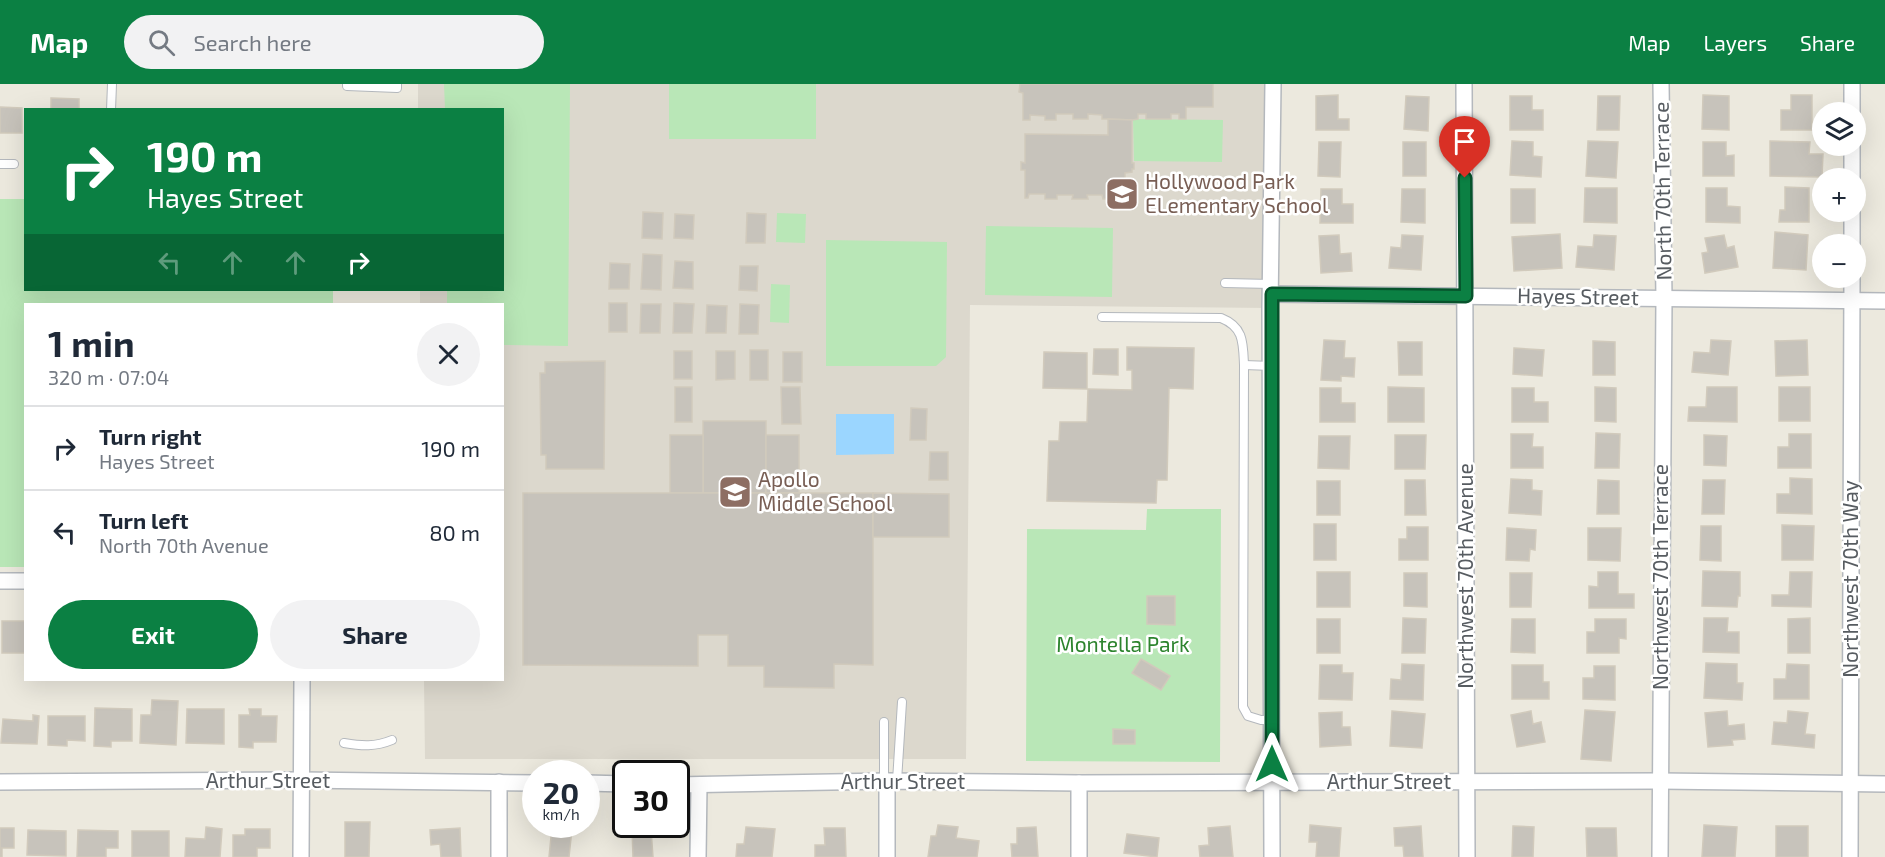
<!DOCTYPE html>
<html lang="en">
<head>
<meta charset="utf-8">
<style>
  :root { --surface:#fff; --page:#f2f2f3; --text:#1f2937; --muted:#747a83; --line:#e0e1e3; --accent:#0b8043 }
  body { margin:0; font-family:"Exo 2",sans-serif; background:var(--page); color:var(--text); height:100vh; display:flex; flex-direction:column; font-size:22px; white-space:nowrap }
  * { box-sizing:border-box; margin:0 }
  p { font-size:20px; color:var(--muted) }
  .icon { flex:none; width:33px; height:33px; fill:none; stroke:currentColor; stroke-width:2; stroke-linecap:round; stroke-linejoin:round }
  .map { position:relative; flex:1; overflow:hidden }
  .side { position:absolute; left:24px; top:219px; width:480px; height:378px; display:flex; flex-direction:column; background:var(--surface); border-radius:0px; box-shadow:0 6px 24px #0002 }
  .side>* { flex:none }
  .banner { position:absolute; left:24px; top:24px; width:480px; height:183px; border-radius:0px; box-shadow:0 6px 24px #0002; background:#0b8043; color:#fff; overflow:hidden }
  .buttons { position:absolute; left:1812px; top:18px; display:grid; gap:12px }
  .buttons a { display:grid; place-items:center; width:54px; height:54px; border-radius:50%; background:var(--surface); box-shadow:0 6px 24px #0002; font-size:30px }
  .speed { position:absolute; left:522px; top:676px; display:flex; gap:12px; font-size:30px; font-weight:700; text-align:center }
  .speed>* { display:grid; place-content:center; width:78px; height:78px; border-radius:50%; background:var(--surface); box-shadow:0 6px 24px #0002; line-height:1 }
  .speed small { font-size:15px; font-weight:400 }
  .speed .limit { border:3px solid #111; border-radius:9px; background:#fff; color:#111 }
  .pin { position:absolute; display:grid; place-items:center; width:51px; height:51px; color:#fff; margin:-62px -26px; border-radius:50% 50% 50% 0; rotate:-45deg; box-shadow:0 0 6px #0007 }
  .pin .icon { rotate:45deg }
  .me { position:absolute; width:66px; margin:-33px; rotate:0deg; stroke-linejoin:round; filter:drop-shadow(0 0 4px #0008) }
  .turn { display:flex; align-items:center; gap:21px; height:126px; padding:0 24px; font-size:27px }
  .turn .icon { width:78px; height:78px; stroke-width:2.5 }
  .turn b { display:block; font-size:42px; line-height:51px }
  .lanes { display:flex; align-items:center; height:57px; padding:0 24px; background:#0003; justify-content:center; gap:30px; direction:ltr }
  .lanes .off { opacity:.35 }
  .round { display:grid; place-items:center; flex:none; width:63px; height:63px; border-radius:32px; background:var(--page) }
  .summary { display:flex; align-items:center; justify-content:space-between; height:102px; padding:0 24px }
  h1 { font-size:36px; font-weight:700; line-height:45px }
  .action { display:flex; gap:12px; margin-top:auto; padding:12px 24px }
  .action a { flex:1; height:69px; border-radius:36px; background:var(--accent); color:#fff; font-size:24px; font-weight:700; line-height:69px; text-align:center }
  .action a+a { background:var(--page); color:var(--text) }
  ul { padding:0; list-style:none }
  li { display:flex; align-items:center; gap:18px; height:84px; padding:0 24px; border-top:2px solid var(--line) }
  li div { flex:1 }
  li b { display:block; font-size:22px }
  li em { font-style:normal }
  header { display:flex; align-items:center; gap:36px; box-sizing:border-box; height:84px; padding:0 30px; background:var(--accent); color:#fff }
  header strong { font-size:28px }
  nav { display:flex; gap:33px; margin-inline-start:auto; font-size:21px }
  .search { width:420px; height:54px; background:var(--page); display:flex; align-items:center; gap:15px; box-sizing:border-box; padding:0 21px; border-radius:33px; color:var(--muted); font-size:22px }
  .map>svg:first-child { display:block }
</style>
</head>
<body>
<header>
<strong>Map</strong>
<div class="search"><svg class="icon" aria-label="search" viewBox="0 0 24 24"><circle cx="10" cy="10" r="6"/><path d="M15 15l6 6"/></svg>Search here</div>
<nav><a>Map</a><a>Layers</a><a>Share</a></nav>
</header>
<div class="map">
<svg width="1885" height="773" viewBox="0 0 1885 773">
  <rect width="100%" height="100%" fill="#ece9de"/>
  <polygon fill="#dcd8cd" points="418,0 1273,0 1270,224 970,221 966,675 425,675 424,596 502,596 502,220 420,220 420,206 502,206 502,26 418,25"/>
  <g fill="#b9e7b7">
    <polygon points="444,0 570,0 568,262 503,261 502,220 447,220 447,206 502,206 502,26 445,25"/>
    <rect x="669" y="0" width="147" height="55"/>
    <polygon points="1133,35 1223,36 1222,78 1134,77"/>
    <polygon points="0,115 25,115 26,206 333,206 333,220 26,220 25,483 0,483"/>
    <polygon points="777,129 806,130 805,159 776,158"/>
    <polygon points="986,142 1113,144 1112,213 985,211"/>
    <polygon points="826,156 947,158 946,273 936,282 826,282"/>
    <polygon points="771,200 790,201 789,239 770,238"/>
    <polygon points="1147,425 1221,425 1220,678 1026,677 1027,445 1146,446"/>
  </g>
  <polygon fill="#9bd6ff" points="836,330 894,330 894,370 836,371"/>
  <g fill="#c7c3bb" stroke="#d1cabc" stroke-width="1.5">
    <polygon points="1020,0 1213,0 1213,23 1186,23 1186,35 1179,35 1179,30 1171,30 1171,35 1146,35 1146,30 1138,30 1138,35 1132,36 1108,35 1102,35 1102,31 1088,30 1088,35 1073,35 1073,30 1056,30 1056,36 1045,36 1045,32 1030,31 1030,36 1023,36 1023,9 1019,8"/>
    <polygon points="1338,11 1338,35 1349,35 1349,46 1316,46 1316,12"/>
    <polygon points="1703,11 1729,12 1729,46 1702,45"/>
    <polygon points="1791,11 1812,11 1812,46 1781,46 1781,26 1791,26"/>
    <polygon points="1406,12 1429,13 1428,47 1404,45"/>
    <polygon points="1510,12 1532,12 1532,26 1543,26 1543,46 1510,46"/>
    <polygon points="1598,12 1620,12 1619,46 1597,46"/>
    <polygon points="51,14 79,15 79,26 51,26"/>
    <polygon points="0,23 22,24 22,49 0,49"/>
    <polygon points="1108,35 1132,36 1132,79 1134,79 1134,85 1132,85 1132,88 1125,89 1125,111 1113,111 1113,115 1103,115 1102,111 1087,111 1088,115 1072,115 1073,111 1057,111 1057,115 1045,115 1045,110 1029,110 1028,114 1025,114 1025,86 1021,86 1021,78 1025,79 1025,50 1108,51"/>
    <polygon points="1512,57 1533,58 1533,72 1542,73 1541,93 1510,91"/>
    <polygon points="1588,57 1618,58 1616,94 1586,92"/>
    <polygon points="1770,57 1810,58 1809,70 1823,70 1822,93 1770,92"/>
    <polygon points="1319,58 1341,58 1340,93 1318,92"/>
    <rect x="1403" y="58" width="23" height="34"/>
    <polygon points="1703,58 1726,58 1726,72 1734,71 1734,92 1703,92"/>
    <polygon points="1785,103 1809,104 1809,138 1779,138 1780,126 1785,126"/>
    <polygon points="1585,104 1617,104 1617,139 1584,138"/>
    <polygon points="1706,104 1727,104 1727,122 1740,123 1740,139 1706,138"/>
    <polygon points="1321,105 1342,105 1342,120 1353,120 1353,139 1320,139"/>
    <polygon points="1402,105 1425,105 1425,139 1401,138"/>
    <rect x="1511" y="105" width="24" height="34"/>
    <polygon points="643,128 663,129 662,155 642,154"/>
    <polygon points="747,129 766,130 765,159 746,159"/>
    <polygon points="675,130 694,131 693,155 674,154"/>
    <polygon points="1775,148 1808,151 1806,186 1773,184"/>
    <polygon points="1560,150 1562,184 1514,187 1512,153"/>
    <polygon points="1339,151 1340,170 1351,169 1352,187 1321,189 1319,152"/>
    <polygon points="1402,151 1423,152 1421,186 1389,184 1391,163 1401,164"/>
    <polygon points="1594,151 1616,152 1614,186 1576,183 1578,162 1593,163"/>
    <polygon points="1724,151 1727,164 1734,162 1738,183 1705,189 1702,169 1708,168 1705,154"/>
    <polygon points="643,170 662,171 661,206 641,205"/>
    <polygon points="675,177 693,178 693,205 673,204"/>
    <polygon points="610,179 630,180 629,205 609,205"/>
    <polygon points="740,182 758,182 757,207 739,206"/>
    <rect x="609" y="219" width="18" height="29"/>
    <polygon points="674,219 694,220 692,249 673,249"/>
    <polygon points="641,220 661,220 660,249 640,249"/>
    <polygon points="740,220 759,221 758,250 739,250"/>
    <polygon points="707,221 727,222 726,249 706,249"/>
    <polygon points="1324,256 1345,257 1344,274 1355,274 1354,293 1341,292 1341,297 1321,296"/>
    <polygon points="1711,256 1731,257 1728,291 1692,288 1694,268 1710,269"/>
    <polygon points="1807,256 1808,291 1776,292 1775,257"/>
    <polygon points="1593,257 1615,258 1615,291 1593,291"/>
    <polygon points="1398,258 1422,258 1422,291 1399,291"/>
    <polygon points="1127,263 1194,264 1193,305 1169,304 1167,396 1157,396 1156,419 1047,417 1049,357 1059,357 1060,338 1087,338 1088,305 1132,306 1132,286 1127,286"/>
    <polygon points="1514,264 1544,266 1542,292 1513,290"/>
    <polygon points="1094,265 1118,265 1118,291 1093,290"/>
    <rect x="750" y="266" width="18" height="30"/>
    <rect x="674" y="267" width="18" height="28"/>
    <polygon points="716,267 735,267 735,295 716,296"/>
    <rect x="783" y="268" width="19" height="30"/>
    <polygon points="1044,268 1087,269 1087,305 1043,304"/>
    <polygon points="605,277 604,385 546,385 546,371 541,371 540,289 545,289 545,278"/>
    <rect x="675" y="303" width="17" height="35"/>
    <polygon points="781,303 800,303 801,340 782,340"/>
    <polygon points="1388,303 1424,304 1424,338 1388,338"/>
    <polygon points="1595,303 1616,304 1616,338 1595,337"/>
    <polygon points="1707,303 1737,303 1737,338 1688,337 1689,323 1706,323"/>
    <rect x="1779" y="303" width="31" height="34"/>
    <polygon points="1320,304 1341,304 1341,319 1355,319 1355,338 1320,338"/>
    <polygon points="1512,304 1534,304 1534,318 1548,318 1548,338 1512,338"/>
    <polygon points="911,324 927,325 926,356 910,356"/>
    <rect x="703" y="337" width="63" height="72"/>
    <polygon points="1596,349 1620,350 1619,384 1595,384"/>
    <polygon points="1511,350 1533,350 1532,363 1543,363 1543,384 1511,384"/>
    <polygon points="1789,350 1811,350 1811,384 1778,384 1778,363 1789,363"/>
    <rect x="670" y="351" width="33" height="58"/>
    <rect x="766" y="351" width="33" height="58"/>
    <polygon points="1395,351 1426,351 1425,385 1395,385"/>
    <polygon points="1704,351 1727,352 1726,382 1704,381"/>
    <polygon points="1319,352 1350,352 1349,385 1318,384"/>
    <polygon points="930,368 948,368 948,396 929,396"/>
    <polygon points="1790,394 1812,395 1812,430 1777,429 1777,410 1790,410"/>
    <polygon points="1511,395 1532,396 1532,406 1542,407 1541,431 1509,429"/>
    <polygon points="1405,396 1425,396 1426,431 1405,431"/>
    <polygon points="1598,396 1619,397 1619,430 1597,430"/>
    <polygon points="1703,396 1725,396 1724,430 1702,430"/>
    <rect x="1317" y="397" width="23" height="34"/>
    <polygon points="523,409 873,409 873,581 834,580 834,604 764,603 764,582 728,582 728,551 698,551 698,582 523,581"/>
    <polygon points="873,409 949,410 949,453 873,453"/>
    <rect x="1314" y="440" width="22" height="36"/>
    <polygon points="1782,441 1814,442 1813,476 1782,476"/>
    <polygon points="1701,442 1721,442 1721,477 1700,476"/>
    <polygon points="1407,443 1428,443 1428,476 1399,476 1399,455 1407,455"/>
    <polygon points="1507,444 1536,446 1535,466 1530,465 1529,477 1506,476"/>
    <polygon points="1588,444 1621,444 1620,477 1588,476"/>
    <polygon points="1703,487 1740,488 1740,512 1738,512 1737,523 1702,522"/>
    <rect x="1317" y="488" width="33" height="35"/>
    <polygon points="1598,488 1618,488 1618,510 1634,510 1634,524 1589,524 1589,502 1598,503"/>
    <polygon points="1790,488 1812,488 1811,523 1772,522 1772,511 1789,511"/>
    <polygon points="1404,489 1427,489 1427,523 1404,522"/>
    <polygon points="1510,489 1532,489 1531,523 1510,523"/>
    <polygon points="1147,512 1175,512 1175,541 1147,540"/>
    <polygon points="1403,534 1426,535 1425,569 1402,569"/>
    <polygon points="1704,534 1728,534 1727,548 1739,548 1739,569 1703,568"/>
    <polygon points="1810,534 1810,569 1788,569 1788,535"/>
    <rect x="1317" y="535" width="23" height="34"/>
    <polygon points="1512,535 1535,535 1535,569 1511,568"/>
    <polygon points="1595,535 1626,535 1626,555 1619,554 1619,569 1587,569 1587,548 1595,548"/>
    <rect x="2" y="537" width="24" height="32"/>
    <polygon points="1141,575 1170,592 1161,606 1132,589"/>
    <polygon points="1706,579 1737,580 1737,599 1743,599 1742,616 1704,614"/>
    <polygon points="1402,580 1424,581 1423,616 1390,615 1391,595 1401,596"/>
    <polygon points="1787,580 1809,581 1809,615 1774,615 1774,595 1786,595"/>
    <polygon points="1320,581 1342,581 1342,589 1353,589 1352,616 1319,615"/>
    <polygon points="1512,581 1543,581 1543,598 1549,598 1549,615 1512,615"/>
    <polygon points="1594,582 1615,582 1615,616 1583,615 1583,594 1594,594"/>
    <polygon points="152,616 178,617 176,661 140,659 141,631 151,631"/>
    <polygon points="95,624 132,625 132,657 111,657 111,663 94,662"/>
    <polygon points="187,625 224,625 224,660 186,659"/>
    <polygon points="249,625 261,625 261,632 277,632 276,658 253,658 253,664 239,663 239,631 250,631"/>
    <polygon points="1585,626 1615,628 1611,677 1581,675"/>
    <polygon points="1392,627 1425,630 1422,664 1390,662"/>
    <polygon points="1531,627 1533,640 1541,638 1545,658 1517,663 1511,631"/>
    <polygon points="1727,627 1728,642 1744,640 1745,655 1732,656 1733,661 1708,663 1705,629"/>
    <polygon points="1788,627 1808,629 1805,650 1815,651 1814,664 1772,660 1774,638 1787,639"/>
    <polygon points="1342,628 1342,643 1350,643 1351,661 1320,663 1319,629"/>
    <polygon points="33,631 39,632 37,660 1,659 3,635 33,637"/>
    <polygon points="48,632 85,632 85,657 67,656 67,662 48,661"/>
    <polygon points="1113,645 1135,646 1135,660 1113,660"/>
    <polygon points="345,738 370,738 369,773 345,773"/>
    <polygon points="938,741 958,743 956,754 979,757 977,773 928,773 931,752 936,752"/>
    <polygon points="1310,741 1341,744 1339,773 1316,773 1317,758 1309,758"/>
    <polygon points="1704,741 1737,743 1735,773 1702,773"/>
    <polygon points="1230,742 1233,773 1200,773 1199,762 1209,761 1208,744"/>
    <polygon points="1421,742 1423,773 1404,773 1403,762 1395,762 1394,744"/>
    <polygon points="1513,742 1534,743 1533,773 1512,773"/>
    <rect x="1776" y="742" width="32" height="31"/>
    <polygon points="206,743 222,745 220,773 185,773 186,754 205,755"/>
    <polygon points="552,743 572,745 569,773 549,773"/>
    <polygon points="746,743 775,745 772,773 736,773 737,760 744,760"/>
    <polygon points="1036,743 1038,773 1012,773 1011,760 1017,760 1017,744"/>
    <polygon points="0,744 14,744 14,764 2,764 2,773 0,773"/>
    <polygon points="460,744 461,773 441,773 440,760 431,761 430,746"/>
    <polygon points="824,744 845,744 846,773 815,773 815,761 825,761"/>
    <polygon points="1586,744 1616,744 1617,773 1587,773"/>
    <polygon points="245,745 270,745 270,764 257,764 257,773 233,773 233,751 245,751"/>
    <polygon points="632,745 651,745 653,773 633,773"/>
    <polygon points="28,746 66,747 66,772 27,771"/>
    <polygon points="78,746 118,747 118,764 106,764 106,773 77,773"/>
    <rect x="132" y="747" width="37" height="26"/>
    <polygon points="1127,750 1159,754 1157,773 1124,769"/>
  </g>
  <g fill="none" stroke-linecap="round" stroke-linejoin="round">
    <g stroke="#b4b8bd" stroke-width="10">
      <g id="service">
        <polyline points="347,0 347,2 397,4 397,0"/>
        <polyline points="111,26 112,0"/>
        <polyline points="0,80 14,80"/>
        <polyline points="1225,199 1271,200"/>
        <path d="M1102,233L1221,234C1244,243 1243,259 1244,281L1243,623L1248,632L1261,636H1272"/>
        <polyline points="1244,281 1272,282"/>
        <path d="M344,659C362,662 375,663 392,656"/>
        <polyline points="884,697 884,638"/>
        <polyline points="897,697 902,618"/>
      </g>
    </g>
    <g stroke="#b4b8bd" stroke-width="18">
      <g id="minor">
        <polyline points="1464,0 1467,773"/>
        <polyline points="1852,0 1852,28"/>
        <polyline points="1852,62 1852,94"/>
        <polyline points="1852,128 1852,160"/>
        <polyline points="1272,210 1885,217"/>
        <polyline points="0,497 26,497"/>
        <polyline points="0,698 301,696 536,699"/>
        <polyline points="586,699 626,700"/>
        <polyline points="676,701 887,697 1079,699 1660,697 1885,700"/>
        <polyline points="301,773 302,596"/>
        <polyline points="499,773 499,698"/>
        <polyline points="698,773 699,701"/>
        <polyline points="887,773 887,697"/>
        <polyline points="1079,773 1079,699"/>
        <polyline points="1272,773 1270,224 1273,0"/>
        <polyline points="1660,773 1664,214 1661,0"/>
        <polyline points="1850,773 1852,194"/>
      </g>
    </g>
    <use href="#service" stroke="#fff" stroke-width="8"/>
    <use href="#minor" stroke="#fff" stroke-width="15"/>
  </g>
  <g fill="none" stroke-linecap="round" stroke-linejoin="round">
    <g stroke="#07532c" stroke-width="15">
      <polyline id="route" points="1272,680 1272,210 1466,212 1465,94"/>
    </g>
    <use href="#route" stroke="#0b8043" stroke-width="10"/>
  </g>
  <defs>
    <g id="school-square" transform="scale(1.725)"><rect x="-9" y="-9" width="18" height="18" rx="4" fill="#8d6e63" stroke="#fff"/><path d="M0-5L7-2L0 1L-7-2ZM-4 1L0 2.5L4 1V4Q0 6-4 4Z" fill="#fff"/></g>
  </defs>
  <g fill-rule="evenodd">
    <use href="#school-square" x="1122" y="110"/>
    <use href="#school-square" x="735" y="408"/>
  </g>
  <g text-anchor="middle" stroke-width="5" stroke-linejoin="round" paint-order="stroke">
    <g font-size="21" fill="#785e54" stroke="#fff" text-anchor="start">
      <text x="1145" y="105">Hollywood Park<tspan x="1145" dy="24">ELementary School</tspan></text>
      <text x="758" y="403">Apollo<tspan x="758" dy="24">Middle School</tspan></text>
    </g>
    <g font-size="21" fill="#575c61" stroke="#fff">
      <text transform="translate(1663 107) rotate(-91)" y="7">North 70th Terrace</text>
      <text transform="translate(1578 213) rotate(1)" y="7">Hayes Street</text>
      <text transform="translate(1466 492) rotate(-90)" y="7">Northwest 70th Avenue</text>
      <text transform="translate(1661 493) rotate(-90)" y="7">Northwest 70th Terrace</text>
      <text transform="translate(1851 495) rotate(-90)" y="7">Northwest 70th Way</text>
      <text x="268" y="704">Arthur Street</text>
      <text x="903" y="705">Arthur Street</text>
      <text x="1389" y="705">Arthur Street</text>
    </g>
    <g font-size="21" fill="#2d842e" stroke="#fff">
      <text x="1123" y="568">Montella Park</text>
    </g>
  </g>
</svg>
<div class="buttons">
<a><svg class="icon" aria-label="layers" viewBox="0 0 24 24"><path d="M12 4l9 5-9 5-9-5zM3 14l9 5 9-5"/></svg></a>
<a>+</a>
<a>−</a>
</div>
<div class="speed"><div>20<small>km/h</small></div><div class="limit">30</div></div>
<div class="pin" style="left:1465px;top:94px;background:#d93025"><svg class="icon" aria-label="arrive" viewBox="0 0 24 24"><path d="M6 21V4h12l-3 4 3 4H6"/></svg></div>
<svg class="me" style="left:1272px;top:680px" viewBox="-20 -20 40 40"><path d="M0-17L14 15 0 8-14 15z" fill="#0b8043" stroke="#fff" stroke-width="4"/></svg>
<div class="banner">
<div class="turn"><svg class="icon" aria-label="right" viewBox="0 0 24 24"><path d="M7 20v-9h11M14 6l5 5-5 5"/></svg><div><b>190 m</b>Hayes Street</div></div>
<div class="lanes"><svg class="icon off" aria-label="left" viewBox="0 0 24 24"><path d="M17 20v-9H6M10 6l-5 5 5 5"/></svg><svg class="icon off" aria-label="ahead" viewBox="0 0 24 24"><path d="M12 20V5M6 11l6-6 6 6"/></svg><svg class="icon off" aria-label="ahead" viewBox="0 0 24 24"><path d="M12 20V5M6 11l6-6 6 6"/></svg><svg class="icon" aria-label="right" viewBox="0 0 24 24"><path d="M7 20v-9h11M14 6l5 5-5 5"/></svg></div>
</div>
<section class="side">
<div class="summary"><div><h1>1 min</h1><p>320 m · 07:04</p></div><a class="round"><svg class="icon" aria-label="close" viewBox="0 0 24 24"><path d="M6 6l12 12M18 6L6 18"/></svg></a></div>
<ul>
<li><svg class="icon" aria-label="right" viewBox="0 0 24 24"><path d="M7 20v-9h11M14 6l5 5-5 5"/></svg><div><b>Turn right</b><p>Hayes Street</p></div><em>190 m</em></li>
<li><svg class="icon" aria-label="left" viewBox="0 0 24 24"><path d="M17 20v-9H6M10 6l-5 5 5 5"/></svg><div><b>Turn left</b><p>North 70th Avenue</p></div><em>80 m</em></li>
</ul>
<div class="action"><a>Exit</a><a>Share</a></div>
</section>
</div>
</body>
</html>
